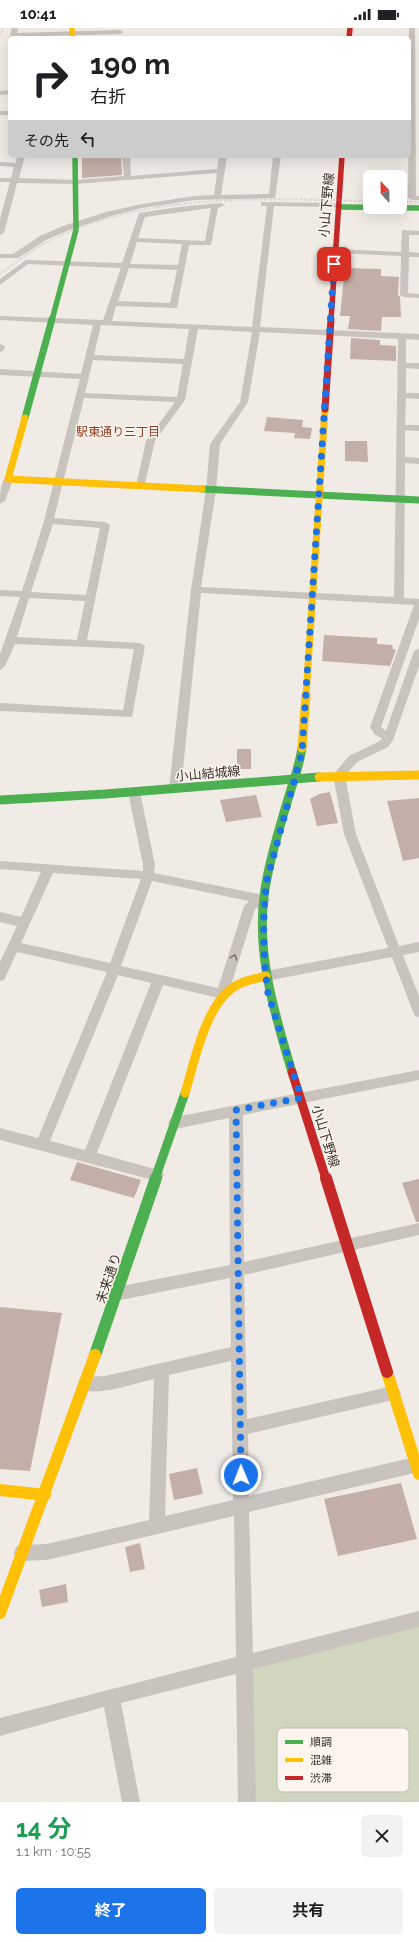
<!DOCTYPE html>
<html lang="ja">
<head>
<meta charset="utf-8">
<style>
  :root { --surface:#fff; --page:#f2f2f2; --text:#202124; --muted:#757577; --accent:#1a73e8 }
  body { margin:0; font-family:Raleway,"Noto Sans JP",sans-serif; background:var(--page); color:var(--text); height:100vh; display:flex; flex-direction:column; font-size:15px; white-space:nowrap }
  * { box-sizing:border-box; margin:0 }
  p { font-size:13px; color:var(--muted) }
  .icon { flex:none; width:22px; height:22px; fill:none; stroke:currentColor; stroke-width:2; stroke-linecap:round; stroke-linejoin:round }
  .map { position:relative; height:1774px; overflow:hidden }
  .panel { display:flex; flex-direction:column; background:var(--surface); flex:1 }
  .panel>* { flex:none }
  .guide { position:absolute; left:8px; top:8px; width:403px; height:122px; border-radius:6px; box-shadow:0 4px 16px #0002; background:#fff; color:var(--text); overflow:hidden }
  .needle { width:26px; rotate:338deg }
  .controls { position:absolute; left:363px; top:142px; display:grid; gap:8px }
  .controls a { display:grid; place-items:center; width:44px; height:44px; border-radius:6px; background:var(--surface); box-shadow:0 4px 16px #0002; font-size:20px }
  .pin { position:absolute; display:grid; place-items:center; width:34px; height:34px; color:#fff; margin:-17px; border-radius:8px; box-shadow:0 2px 6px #0006 }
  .me { position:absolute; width:44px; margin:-22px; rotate:359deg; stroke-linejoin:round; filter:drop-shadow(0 0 3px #0008) }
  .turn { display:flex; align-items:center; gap:14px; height:84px; padding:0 16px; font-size:18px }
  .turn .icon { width:52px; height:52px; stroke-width:2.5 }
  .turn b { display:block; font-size:28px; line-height:34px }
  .then { display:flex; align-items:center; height:38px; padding:0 16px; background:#0003; gap:8px; font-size:15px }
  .round { display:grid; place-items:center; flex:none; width:42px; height:42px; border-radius:6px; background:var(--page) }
  .headline { display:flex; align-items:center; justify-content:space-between; height:68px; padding:0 16px }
  h1 { font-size:24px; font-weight:700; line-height:30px; color:#1e9e55 }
  .cta { display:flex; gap:8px; margin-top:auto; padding:8px 16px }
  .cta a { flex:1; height:46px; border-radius:6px; background:var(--accent); color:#fff; font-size:16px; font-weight:700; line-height:46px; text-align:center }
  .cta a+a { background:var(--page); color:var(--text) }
  .status { display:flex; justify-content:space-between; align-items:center; height:28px; padding:0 20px; background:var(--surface); direction:ltr }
  .status svg { height:11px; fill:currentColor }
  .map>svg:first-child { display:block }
</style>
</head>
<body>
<div class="status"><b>10:41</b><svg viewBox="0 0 49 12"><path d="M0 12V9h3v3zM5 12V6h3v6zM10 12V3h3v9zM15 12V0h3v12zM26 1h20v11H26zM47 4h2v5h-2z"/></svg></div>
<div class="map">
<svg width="419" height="1774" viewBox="0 0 419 1774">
  <rect width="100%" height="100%" fill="#f0ebe5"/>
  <polygon fill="#d1d6bf" points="419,1594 419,1774 255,1774 252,1640"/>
  <g fill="#c3afa7">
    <polygon points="121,128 122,147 82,150 82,129"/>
    <polygon points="345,240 381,241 381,248 399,249 398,267 400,269 401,289 382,289 381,303 348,301 350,288 340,288"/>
    <polygon points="351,310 380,312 380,317 396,318 396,333 350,331"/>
    <polygon points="267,389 303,392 302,399 312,400 310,411 294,410 295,405 264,403"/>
    <polygon points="345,413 367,413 368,434 345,433"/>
    <polygon points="324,607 377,610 377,616 392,617 393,621 396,622 390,638 322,633"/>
    <rect x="237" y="721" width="14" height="20"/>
    <polygon points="330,764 338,795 317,798 310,771 319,766"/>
    <polygon points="256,767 262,789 226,794 220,772"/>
    <polygon points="419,770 419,830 403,833 387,773"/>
    <polygon points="77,1134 141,1152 134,1170 70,1152"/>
    <polygon points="419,1151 419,1194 416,1194 402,1155"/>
    <polygon points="0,1279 62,1285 30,1443 0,1441"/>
    <polygon points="197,1440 203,1466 174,1472 169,1446"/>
    <polygon points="401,1455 417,1511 338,1528 324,1471"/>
    <polygon points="140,1515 145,1541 130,1544 125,1519"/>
    <polygon points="66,1556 68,1574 42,1579 39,1562"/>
  </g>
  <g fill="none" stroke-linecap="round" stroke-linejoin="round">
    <g fill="#c9c3be" fill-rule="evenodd">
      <polygon points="12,0 18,0 17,5 120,2 123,4 120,6 13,9 10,7"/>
      <polygon points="409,0 415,0 416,168 419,168 419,172 412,172 408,170"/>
      <polygon points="10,62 10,66 0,67 0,63"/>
      <rect x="0" y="83" width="10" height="4"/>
      <polygon points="17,128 25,128 19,150 76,152 124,148 122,128 130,128 131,148 217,141 219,128 227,128 221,167 269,166 273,128 281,128 275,170 195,172 142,180 111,188 69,202 46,212 18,230 0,230 0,226 13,226 40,208 63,198 106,184 142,176 195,168 214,167 217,145 76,156 17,155 4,205 0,207 0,191 10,154 0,154 0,150 11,150 14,139 0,138 0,134 16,135"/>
      <path d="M261,174L333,175L344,179L340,181L333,179L274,178L260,299L419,306V312L406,311V335H419V341L406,340V365H419V371L406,370L405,397H419V403L405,402V429L419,430V436L405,435L404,570L419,571V591L381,699L386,703L414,623L419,620V638L393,712L388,719L357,734L345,748L356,806L399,918L419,914V924L403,927L419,968V989L415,988L413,984L392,929L266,953L262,952L260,948L262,944L266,943L388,920L344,806L333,747L349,728L380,713L382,710L375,707L370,699L414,577L201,565L181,761L175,765L169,761L191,562L206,462L210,416L240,374L252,304L198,301L185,372L155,413L144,460H138L136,458L146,413L175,374L84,370L54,490L105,494L110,497L87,612L140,615L145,618L132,689L0,683V675L123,682L134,621L15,616L5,638L0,642V626L20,569L0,568V562L22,563L44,493L80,351L0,347V341L81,346L93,297L0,292V288L103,292L121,240L28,236L0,257V251L26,232L122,235L139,185L178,179L221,175L225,177L218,180L211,217H189L177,280L116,278L112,293L252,299L267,178H261ZM211,180L205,213L138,210L145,189ZM137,214L182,216L178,237L130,236ZM129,240L177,242L170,275L118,273ZM101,297L189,301L184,331L94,327ZM260,304L398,311L394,569L201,559L216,462L220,416L248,374ZM93,332L183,336L177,369L85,365ZM53,496L100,500L86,567L31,564ZM29,570L85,573L77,612L17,609Z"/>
      <polygon points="402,202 419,203 419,207 409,207 409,224 419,225 419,229 409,229 408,265 419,266 419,270 404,269 400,267 401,228 335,225 331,223 335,221 401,224"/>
      <polygon points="0,316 5,318 3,323 0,324"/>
      <path d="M8,448L13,451L5,473L0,476C0,468 0,451 8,448Z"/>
      <path d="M134,760L140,764L155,837L154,845L264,867L268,869L270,872L268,875L255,881L227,970L223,971L163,957L97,1125L162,1143L164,1147L162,1151L157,1153L0,1112V1100L38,1110L107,944L17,924L4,952L0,953V934L17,898L0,894V884L21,889L41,844L0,841V833L143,843V837L128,764ZM53,845L141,851L110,935L21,915ZM152,853L249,873L244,878L218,960L121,938ZM118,947L151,955L85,1122L50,1113Z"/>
      <path d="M419,1042V1052L243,1087L244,1234L419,1195V1207L244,1247L247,1391L393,1358L398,1360L401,1365L398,1370L393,1372L248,1406L249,1468L419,1428V1444L249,1484L253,1625L419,1583V1599L253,1641L256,1774H238L236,1646L121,1675L140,1774H122L104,1679L0,1708V1690L236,1629L234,1488L47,1532L22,1533L16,1531L14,1525L16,1519L22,1517L47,1516L149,1492L154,1351C135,1355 98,1369 80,1361L78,1356L80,1351L85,1349L105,1348L231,1319L230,1250L116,1273L111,1271L109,1266L111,1261L116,1259L230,1237L229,1090L175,1101L170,1099L168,1095L170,1091L175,1089ZM231,1333L233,1472L165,1488L169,1347Z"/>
    </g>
    <g stroke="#4caf50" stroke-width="5.5">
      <polyline points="340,179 419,180"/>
      <polyline points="52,292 76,202 75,128"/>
    </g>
    <g stroke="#4caf50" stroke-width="7">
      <polyline points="25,390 52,291"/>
      <polyline points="202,461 419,472"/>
    </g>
    <g stroke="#4caf50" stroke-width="9">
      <polyline points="0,772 105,766 319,749"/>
      <path d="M292,1044C273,981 253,916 267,850C273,819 283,788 292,758C296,746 300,733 302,720"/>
      <polyline points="155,1151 185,1065"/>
    </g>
    <polyline stroke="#4caf50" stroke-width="12" points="95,1327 156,1150"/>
    <polyline stroke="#ffc107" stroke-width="5.5" points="72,0 72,10"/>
    <g stroke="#ffc107" stroke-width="7">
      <polyline points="25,390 8,451 202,461"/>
      <polyline points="306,668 325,381"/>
    </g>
    <g stroke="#ffc107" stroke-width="9">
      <polyline points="302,720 306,667"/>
      <polyline points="319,749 419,747"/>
      <path d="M185,1065C194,1035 205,980 231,961C241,953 254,951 266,948"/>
    </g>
    <g stroke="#ffc107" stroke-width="12">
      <polyline points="387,1344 419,1446"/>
      <polyline points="0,1462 45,1467"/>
      <polyline points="0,1585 95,1327"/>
    </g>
    <g stroke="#c62828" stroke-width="5.5">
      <polyline points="349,10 350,0"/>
      <polyline points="331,292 342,128"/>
    </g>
    <polyline stroke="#c62828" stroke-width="7" points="325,381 331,291"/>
    <polyline stroke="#c62828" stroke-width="9" points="292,1044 326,1151"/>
    <polyline stroke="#c62828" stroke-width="12" points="326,1150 387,1344"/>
    <g stroke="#b1aca8" stroke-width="2" stroke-dasharray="0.5 2" stroke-linecap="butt">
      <polyline points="0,8 3,0"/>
      <polyline points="400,173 419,174"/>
      <path d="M0,246C13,237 26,226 40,218C139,163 260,171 370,173"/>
    </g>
  </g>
  <defs><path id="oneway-chevron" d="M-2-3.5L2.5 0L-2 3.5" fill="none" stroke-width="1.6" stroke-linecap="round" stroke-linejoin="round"/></defs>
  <use stroke="#7b726d" href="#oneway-chevron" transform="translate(234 929) rotate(-72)"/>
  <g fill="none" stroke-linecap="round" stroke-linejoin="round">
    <path stroke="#1a73e8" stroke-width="7" stroke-dasharray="0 12.6" d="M241,1447L236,1082L301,1070L268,965C263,929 262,888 267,852L302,724L334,236"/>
  </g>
  <g text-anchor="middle" stroke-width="3" stroke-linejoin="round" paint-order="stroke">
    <g font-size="12" fill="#8c3b22" stroke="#fbf5ee">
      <text x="118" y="408">駅東通り三丁目</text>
    </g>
    <g font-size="13" fill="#3b302b" stroke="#fbf5ee">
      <text transform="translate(326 177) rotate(-85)" y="5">小山下野線</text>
      <text transform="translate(208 745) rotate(-5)" y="5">小山結城線</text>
      <text transform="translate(326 1108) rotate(73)" y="5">小山下野線</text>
      <text transform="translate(108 1250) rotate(-71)" y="5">未来通り</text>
    </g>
  </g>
  <rect x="277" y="1700" width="132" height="64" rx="6" fill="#fbf5ee" stroke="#c1bab4" stroke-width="1"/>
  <rect x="285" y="1712" width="18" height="4" fill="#4caf50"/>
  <rect x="285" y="1730" width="18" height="4" fill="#ffc107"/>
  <rect x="285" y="1748" width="18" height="4" fill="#c62828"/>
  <g font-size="11" fill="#3b302b">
    <text x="310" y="1718">順調</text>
    <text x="310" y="1736">混雑</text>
    <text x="310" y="1754">渋滞</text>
  </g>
</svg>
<div class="controls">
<a><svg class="needle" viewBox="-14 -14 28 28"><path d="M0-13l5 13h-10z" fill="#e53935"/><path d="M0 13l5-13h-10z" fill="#757577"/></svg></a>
</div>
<div class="pin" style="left:334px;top:236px;background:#d93025"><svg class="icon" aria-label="arrive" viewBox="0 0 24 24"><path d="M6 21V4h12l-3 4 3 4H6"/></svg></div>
<svg class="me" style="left:241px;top:1447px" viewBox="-20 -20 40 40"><circle r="17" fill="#1a73e8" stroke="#fff" stroke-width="3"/><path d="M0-11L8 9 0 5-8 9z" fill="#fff"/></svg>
<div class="guide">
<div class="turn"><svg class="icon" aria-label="right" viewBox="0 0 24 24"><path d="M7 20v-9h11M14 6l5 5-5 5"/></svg><div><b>190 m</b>右折</div></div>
<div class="then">その先<svg class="icon" aria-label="left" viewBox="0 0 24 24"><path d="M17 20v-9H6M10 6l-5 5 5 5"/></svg></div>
</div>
</div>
<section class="panel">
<div class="headline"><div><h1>14 分</h1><p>1.1 km · 10:55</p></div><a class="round"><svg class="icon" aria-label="close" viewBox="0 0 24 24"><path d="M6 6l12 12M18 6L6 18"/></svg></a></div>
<div class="cta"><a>終了</a><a>共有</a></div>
</section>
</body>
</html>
